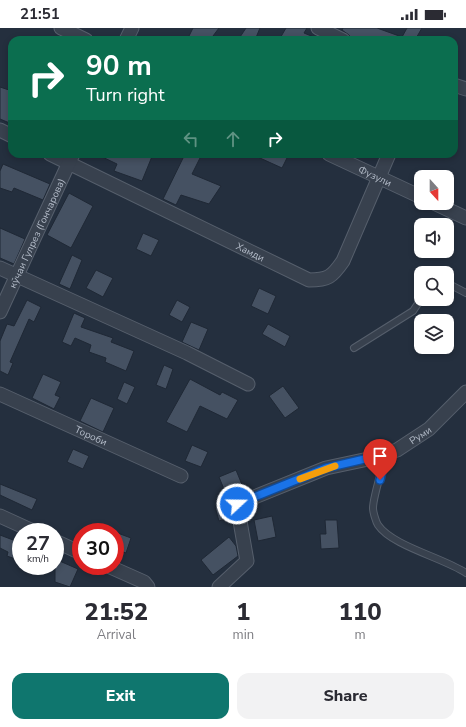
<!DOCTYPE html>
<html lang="en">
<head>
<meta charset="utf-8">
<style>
  :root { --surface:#fff; --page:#f2f2f3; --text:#2b2b33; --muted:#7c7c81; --accent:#0f766e }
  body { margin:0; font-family:"Nunito Sans",sans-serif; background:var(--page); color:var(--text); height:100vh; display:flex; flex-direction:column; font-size:15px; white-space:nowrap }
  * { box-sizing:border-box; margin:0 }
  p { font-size:13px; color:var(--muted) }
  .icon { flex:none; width:22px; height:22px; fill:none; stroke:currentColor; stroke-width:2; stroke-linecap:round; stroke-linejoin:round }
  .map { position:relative; height:559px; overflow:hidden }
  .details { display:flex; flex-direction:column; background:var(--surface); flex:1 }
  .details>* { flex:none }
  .hud { position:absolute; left:8px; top:8px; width:450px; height:122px; border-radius:12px; box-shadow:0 2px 6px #0003; background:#0b6e4f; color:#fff; overflow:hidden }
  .needle { width:26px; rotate:159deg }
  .buttons { position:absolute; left:414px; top:142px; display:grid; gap:8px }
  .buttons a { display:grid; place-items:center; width:40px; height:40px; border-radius:8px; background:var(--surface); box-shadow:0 2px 6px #0003; font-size:20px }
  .speed { position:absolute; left:12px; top:495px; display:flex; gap:8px; font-size:20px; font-weight:700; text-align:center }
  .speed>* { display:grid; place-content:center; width:52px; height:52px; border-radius:50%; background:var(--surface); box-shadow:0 2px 6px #0003; line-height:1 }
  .speed small { font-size:10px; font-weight:400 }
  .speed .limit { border:6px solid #d22; background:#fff; color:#111 }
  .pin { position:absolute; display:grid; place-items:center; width:34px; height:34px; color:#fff; margin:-41px -17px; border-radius:50% 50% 50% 0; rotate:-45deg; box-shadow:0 0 4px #0007 }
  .pin .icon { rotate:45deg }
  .me { position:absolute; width:44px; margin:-22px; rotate:69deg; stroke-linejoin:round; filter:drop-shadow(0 0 3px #0008) }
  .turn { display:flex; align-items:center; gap:14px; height:84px; padding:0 12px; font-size:18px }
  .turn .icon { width:52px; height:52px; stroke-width:2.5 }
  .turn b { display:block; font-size:28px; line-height:34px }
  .lanes { display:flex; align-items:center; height:38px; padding:0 12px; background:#0003; justify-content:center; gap:20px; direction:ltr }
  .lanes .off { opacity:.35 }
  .eta { display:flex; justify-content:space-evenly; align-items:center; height:68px; text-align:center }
  .eta b { font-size:24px; font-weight:800; line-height:28px }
  .primary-button { display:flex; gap:8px; margin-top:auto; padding:8px 12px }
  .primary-button a { flex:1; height:46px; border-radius:12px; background:var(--accent); color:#fff; font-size:16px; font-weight:800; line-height:46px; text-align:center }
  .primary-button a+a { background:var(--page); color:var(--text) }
  .status { display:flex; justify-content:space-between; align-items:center; height:28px; padding:0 20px; background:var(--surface); direction:ltr }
  .status svg { height:11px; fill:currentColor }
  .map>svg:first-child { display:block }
</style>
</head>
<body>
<div class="status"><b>21:51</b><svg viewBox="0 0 49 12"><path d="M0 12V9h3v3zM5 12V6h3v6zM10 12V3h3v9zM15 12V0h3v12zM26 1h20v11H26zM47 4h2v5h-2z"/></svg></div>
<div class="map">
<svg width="466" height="559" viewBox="0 0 466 559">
  <rect width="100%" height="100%" fill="#242f3e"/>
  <g fill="#455162" stroke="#1f2835">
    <polygon points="193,0 219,0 210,12 187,12"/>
    <polygon points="246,0 260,0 255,12 238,12"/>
    <polygon points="286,0 307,0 304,5 321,12 279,12"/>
    <polygon points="343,0 377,0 402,9 407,0 422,0 415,12 351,12 349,7 342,2"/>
    <polygon points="0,59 12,63 12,96 0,91"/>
    <polygon points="96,126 153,126 142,153 114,143 117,136"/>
    <polygon points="185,126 202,126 192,146 221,158 209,176 181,167 176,177 163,171"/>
    <polygon points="251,126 289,126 282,140"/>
    <polygon points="3,136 50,156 43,172 14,160 12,164 0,160 0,143"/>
    <polygon points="69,165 93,178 71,220 47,207"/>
    <polygon points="0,200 25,211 14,236 0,230"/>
    <polygon points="143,205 159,212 151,228 136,221"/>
    <polygon points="72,227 82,232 70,261 59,256"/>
    <polygon points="96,242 113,250 103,269 86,260"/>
    <polygon points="259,260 276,268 268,286 251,278"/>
    <polygon points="27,272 41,279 34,294 29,291 10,334 13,335 8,347 0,343 0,313 7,296 14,298"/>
    <polygon points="177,272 190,279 182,294 169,287"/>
    <polygon points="74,285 85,290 81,299 113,310 111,314 134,323 126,343 105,334 106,330 89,324 91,317 75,310 71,318 62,314"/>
    <polygon points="191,294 208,301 199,322 182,314"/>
    <polygon points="268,296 290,308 285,319 262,306"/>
    <polygon points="164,337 173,341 166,361 156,357"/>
    <polygon points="43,346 61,354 55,367 60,369 54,381 32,370"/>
    <polygon points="190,351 220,367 222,364 238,372 227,391 200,378 187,404 166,394"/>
    <polygon points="124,354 135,359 127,376 117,371"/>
    <polygon points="283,358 299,380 285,390 269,368"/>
    <polygon points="91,370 114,380 103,404 80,393"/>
    <polygon points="192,417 208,424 201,439 185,433"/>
    <polygon points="73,421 89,428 83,441 67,434"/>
    <polygon points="236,442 245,464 228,471 219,449"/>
    <polygon points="0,456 37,471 32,482 0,467"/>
    <polygon points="229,475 231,489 219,493 215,479"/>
    <polygon points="272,488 276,509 258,513 254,492"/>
    <polygon points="325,492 337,492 339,520 321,521 320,506 326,506"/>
    <polygon points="115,504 131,510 126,525 115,521"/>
    <polygon points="0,507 21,515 21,533 7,528 8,524 0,520"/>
    <polygon points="229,509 236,518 238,528 213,547 201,532"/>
    <polygon points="55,531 78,541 70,559 55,554"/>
  </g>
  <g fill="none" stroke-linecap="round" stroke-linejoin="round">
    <g stroke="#565f6c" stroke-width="8">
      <g id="service">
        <polyline points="447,255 466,265"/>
        <polyline points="354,320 413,283 421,271"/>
        <path d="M386,426C383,438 373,469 373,480C373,484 376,494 378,497C392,518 444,530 466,545"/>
      </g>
    </g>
    <g stroke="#565f6c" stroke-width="15">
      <g id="minor">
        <polyline points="61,0 86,12"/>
        <polyline points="318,0 343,12"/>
        <polyline points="126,12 132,0"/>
        <polyline points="454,57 466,61"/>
        <polyline points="0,102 12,108"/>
        <path id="s1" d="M50,126L309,252C328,252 332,249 343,233L389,126"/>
        <path id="s2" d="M329,126L421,169"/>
        <polyline points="434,175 466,190"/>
        <polyline points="0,240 187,325 248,356"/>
        <path id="s3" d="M0,284L73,126"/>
        <path id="s4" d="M0,366L181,448"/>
        <polyline points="0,488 35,504"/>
        <polyline points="55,513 81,525"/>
        <polyline points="108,538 144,554 148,559"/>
        <path id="s5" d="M219,559L247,533L237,476L326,440L373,430L397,422L429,401L466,364"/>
      </g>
    </g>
    <use href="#service" stroke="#38414e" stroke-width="6"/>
    <use href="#minor" stroke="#38414e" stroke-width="13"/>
  </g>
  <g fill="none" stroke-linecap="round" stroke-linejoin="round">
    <g stroke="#114b97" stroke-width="10">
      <polyline id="route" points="237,476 326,440 386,426 380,452"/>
    </g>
    <use href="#route" stroke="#1a73e8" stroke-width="7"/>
    <polyline stroke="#f59e0b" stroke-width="7" points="300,451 335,438"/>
  </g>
  <g text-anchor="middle" stroke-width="3" stroke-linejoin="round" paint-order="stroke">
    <g font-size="10" fill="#b4bcc9" stroke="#1d2633">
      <text dy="4" stroke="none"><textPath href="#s2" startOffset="51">Фузули</textPath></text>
      <text dy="4" stroke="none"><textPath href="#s3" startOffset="87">кӯчаи Гулрез (Гончарова)</textPath></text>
      <text dy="4" stroke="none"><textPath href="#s1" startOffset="223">Хамди</textPath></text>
      <text dy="4" stroke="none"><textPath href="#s4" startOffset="100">Тороби</textPath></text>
      <text dy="4" stroke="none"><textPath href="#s5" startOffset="293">Руми</textPath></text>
    </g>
  </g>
</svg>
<div class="buttons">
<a><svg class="needle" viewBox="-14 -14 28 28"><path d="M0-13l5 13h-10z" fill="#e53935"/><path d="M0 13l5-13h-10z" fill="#7c7c81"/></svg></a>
<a><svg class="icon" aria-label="sound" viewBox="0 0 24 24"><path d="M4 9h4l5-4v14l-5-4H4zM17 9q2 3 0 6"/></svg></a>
<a><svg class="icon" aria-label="search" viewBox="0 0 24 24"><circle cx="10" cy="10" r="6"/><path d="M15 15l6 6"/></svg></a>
<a><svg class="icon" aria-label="layers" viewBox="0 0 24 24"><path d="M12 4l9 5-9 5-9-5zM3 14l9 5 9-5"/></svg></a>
</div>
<div class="speed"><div>27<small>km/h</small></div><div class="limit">30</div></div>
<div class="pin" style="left:380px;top:452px;background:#d93025"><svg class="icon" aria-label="arrive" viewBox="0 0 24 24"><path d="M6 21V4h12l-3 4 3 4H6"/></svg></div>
<svg class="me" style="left:237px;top:476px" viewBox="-20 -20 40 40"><circle r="17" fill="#1a73e8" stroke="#fff" stroke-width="3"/><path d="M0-11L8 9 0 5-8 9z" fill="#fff"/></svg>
<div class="hud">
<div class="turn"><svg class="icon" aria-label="right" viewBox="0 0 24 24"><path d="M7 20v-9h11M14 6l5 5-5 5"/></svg><div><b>90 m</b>Turn right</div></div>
<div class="lanes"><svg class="icon off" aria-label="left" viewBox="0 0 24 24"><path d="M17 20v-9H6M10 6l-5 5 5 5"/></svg><svg class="icon off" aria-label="ahead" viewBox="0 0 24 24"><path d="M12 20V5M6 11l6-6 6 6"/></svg><svg class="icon" aria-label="right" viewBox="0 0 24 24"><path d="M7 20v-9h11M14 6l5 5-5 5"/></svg></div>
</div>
</div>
<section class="details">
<div class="eta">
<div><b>21:52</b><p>Arrival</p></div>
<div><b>1</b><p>min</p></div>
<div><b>110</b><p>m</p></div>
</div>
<div class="primary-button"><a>Exit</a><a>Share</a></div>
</section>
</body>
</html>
